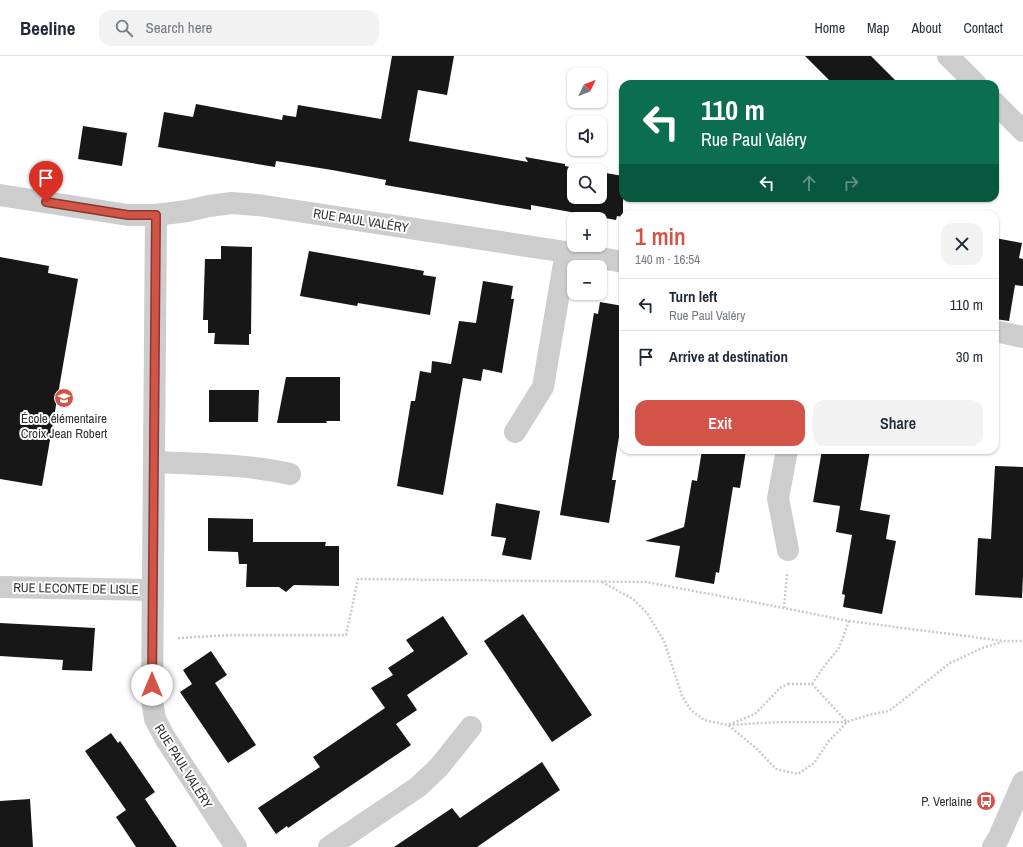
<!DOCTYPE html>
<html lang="en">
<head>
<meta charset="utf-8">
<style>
  :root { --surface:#fff; --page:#f2f2f3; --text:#1f2937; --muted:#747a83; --line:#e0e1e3; --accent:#d25446 }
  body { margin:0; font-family:"Archivo Narrow",sans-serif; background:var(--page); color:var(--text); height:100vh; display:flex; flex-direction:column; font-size:15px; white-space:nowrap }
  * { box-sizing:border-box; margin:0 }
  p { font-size:13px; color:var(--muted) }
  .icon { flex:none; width:22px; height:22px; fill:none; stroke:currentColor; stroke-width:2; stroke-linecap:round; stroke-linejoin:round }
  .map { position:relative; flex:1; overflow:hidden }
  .details { position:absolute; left:619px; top:154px; width:380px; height:244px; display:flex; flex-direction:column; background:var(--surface); border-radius:12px; box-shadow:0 1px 3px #0004 }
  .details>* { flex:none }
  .guide { position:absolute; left:619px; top:24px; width:380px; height:122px; border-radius:12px; box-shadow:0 1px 3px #0004; background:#0b6e4f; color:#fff; overflow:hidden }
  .needle { width:26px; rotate:47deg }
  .controls { position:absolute; left:567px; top:12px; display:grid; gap:8px }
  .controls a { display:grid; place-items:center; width:40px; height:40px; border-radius:8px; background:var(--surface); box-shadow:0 1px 3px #0004; font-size:20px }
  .pin { position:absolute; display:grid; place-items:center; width:34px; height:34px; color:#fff; margin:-41px -17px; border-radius:50% 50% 50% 0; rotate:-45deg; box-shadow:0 0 4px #0007 }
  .pin .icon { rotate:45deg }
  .me { position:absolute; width:44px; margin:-22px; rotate:0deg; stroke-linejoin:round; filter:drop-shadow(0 0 3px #0008) }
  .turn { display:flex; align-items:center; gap:14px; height:84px; padding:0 16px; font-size:18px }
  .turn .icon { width:52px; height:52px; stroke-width:2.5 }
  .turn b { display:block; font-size:28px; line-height:34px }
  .lanes { display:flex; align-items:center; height:38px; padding:0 16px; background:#0003; justify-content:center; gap:20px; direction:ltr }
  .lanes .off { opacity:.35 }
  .round { display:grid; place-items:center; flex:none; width:42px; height:42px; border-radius:12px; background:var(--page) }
  .headline { display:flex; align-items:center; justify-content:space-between; height:68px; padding:0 16px }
  h1 { font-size:24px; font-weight:600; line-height:30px; color:var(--accent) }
  .primary-button { display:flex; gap:8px; margin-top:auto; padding:8px 16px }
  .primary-button a { flex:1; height:46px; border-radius:12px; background:var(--accent); color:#fff; font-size:16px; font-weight:600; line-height:46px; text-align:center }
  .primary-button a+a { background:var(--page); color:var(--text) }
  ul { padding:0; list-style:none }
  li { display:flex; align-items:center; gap:12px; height:52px; padding:0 16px; border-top:1px solid var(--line) }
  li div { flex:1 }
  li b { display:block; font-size:15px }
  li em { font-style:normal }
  header { display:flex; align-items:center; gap:24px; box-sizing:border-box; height:56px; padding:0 20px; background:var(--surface); border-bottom:1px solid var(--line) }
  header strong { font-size:19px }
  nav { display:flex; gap:22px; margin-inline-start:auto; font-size:14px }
  .search { width:280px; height:36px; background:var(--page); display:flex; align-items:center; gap:10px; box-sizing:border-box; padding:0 14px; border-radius:12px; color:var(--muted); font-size:15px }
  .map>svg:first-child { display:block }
</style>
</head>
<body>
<header>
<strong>Beeline</strong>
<div class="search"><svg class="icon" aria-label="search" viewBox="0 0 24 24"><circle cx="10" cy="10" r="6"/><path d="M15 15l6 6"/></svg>Search here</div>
<nav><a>Home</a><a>Map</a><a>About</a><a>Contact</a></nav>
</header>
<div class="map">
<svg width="1023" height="791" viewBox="0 0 1023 791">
  <rect width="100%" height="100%" fill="#fff"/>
  <g fill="#171717">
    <polygon points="392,0 454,0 447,39 418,34 409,85 528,106 525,101 565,108 565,110 592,115 574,115 574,141 600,141 600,116 623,120 623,161 617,160 616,164 531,149 531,154 385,129 386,124 332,114 276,105 275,111 158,91 164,56 193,61 196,48 282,64 283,59 296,61 298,49 381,63"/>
    <polygon points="805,0 871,0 899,28 833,28"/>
    <polygon points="83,70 127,77 122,110 78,103"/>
    <polygon points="995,182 1022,187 1019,202 1023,203 1023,230 1015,229 1009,265 995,263"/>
    <polygon points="221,190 252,191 251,278 249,278 249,289 214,288 215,277 208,277 208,264 203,264 205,203 221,203"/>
    <polygon points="309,195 424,215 423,219 436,221 430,259 358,247 357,250 300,240"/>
    <polygon points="0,201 49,210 48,217 78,223 42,430 0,423"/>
    <polygon points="483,225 513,230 511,243 514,243 502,317 483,313 481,325 463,322 443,439 397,430 411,345 415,345 420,315 431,317 432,305 451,308 459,265 476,267"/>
    <polygon points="600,246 623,250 623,356 612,424 616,424 609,467 560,459 594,257 598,258"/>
    <polygon points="286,321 340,321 340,365 326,365 327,367 277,367"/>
    <polygon points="209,334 259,334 258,366 209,366"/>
    <polygon points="702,394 746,394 740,432 733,431 719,517 716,516 714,528 675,521 680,490 645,485 684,471 692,424 697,425"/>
    <polygon points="822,394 870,394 860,454 890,459 886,483 896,485 882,558 843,551 845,539 842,538 852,479 836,476 840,450 813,446"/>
    <polygon points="995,410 1023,411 1023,520 1022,542 975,539 978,482 991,483"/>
    <polygon points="496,447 540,455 531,504 502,499 506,482 491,480"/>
    <polygon points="208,462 253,463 253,486 326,486 325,490 339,490 339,530 294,529 286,536 279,531 246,531 247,508 239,508 238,496 208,495"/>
    <polygon points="523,558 592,659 552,686 484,585"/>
    <polygon points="443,560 468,598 407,639 417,654 396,668 411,689 288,772 287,770 276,778 258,752 320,711 313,701 385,652 371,632 393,619 388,612 414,595 406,584"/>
    <polygon points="0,567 95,572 92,615 62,614 63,604 0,600"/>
    <polygon points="211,595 227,619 215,627 256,689 228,707 180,636 192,628 183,614"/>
    <polygon points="111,677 118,687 120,685 155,736 145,743 177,791 136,791 116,761 126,754 85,695"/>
    <polygon points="542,706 560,734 477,791 394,791 452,752 460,762"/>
    <polygon points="30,743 33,791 0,791 0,745"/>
  </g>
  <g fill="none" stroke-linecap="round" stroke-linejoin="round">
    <g stroke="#cacaca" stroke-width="2.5" stroke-dasharray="2 2" stroke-linecap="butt">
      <polyline points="602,526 633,543 647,557 664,585 682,640 691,654 704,664 728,669 756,692 776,713 798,718 814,707 829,685 847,666 868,659 889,655 950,607 982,592 1002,586"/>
      <polyline points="784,552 787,518"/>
      <polyline points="178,582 231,579 346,579 358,523 646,526 784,552 849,565 1004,585 1023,585"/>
      <polygon points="788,628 812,628 847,666 780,666 728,669 755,658 780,632"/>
      <polyline points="812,628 822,613 839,592 849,565"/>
    </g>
    <g stroke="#cdcdcd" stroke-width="22">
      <polyline points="948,0 976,28"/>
      <polyline points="995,47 1023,75"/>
      <polyline points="0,139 128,159 156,159 187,155 209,150 232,147 258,149 566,196 623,206"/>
      <polyline points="156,159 152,644 155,663 165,682 236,791"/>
      <polyline points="995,275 1023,281"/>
      <polyline points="515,376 543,331 566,196"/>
      <polyline points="787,394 778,442 788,494"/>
      <path d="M155,406C200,408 246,408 290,418"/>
      <polyline points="0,531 152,534"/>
      <polyline points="329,791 418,731 439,711 471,671"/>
      <polyline points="993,791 999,781 1023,726"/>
    </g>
  </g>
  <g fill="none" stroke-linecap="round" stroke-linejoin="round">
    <g stroke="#88372e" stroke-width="10">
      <polyline id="route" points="46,146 128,159 156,159 152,629"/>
    </g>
    <use href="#route" stroke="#d25446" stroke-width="7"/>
  </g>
  <defs>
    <g id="school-disc" transform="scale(1)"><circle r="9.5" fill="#d25446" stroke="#fff"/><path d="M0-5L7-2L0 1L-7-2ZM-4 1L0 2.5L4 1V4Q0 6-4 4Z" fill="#fff"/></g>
    <g id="bus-disc" transform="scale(1)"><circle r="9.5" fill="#d25446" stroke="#fff"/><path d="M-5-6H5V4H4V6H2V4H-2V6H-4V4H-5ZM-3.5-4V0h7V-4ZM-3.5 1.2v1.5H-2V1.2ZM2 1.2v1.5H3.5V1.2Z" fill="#fff"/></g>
  </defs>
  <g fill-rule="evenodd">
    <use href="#school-disc" x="64" y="342"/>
    <use href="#bus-disc" x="986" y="745"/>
  </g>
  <g text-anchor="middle" stroke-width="4" stroke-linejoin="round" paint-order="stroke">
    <g font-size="13" fill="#303030" stroke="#fff">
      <text transform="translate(361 164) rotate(9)" y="5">RUE PAUL VALÉRY</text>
      <text transform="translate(76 532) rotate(1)" y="5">RUE LECONTE DE LISLE</text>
      <text transform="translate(184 710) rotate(58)" y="5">RUE PAUL VALÉRY</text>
    </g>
    <g font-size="13" fill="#303030" stroke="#fff">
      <text x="64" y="367">École élémentaire<tspan x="64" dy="15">Croix Jean Robert</tspan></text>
      <text x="972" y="750" text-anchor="end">P. Verlaine</text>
    </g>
  </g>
</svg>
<div class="controls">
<a><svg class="needle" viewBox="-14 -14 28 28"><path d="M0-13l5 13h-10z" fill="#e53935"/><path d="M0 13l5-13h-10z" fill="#747a83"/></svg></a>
<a><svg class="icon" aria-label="sound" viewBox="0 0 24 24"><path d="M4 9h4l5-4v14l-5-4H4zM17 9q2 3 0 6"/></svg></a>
<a><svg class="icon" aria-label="search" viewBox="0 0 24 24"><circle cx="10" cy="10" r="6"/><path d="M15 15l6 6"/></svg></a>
<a>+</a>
<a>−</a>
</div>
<div class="pin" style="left:46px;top:146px;background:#d93025"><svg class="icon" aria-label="arrive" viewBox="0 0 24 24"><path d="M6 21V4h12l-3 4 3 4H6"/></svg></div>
<svg class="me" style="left:152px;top:629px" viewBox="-20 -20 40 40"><circle r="19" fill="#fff"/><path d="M0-13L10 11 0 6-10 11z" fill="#d25446"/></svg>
<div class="guide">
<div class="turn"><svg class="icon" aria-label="left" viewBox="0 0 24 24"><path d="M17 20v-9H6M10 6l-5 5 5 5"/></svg><div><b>110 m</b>Rue Paul Valéry</div></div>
<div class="lanes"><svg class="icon" aria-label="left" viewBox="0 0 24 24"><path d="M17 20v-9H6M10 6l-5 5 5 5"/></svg><svg class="icon off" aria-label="ahead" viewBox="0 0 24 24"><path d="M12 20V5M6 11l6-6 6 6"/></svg><svg class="icon off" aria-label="right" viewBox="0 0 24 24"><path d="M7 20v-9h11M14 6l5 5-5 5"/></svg></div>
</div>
<section class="details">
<div class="headline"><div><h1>1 min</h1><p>140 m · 16:54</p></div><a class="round"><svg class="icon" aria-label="close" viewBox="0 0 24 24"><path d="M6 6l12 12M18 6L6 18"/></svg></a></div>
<ul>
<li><svg class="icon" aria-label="left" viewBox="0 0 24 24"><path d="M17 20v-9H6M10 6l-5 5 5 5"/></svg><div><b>Turn left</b><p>Rue Paul Valéry</p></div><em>110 m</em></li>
<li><svg class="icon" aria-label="arrive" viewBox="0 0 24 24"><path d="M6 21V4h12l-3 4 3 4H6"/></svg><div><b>Arrive at destination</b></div><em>30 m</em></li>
</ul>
<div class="primary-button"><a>Exit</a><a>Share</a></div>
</section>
</div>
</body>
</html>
